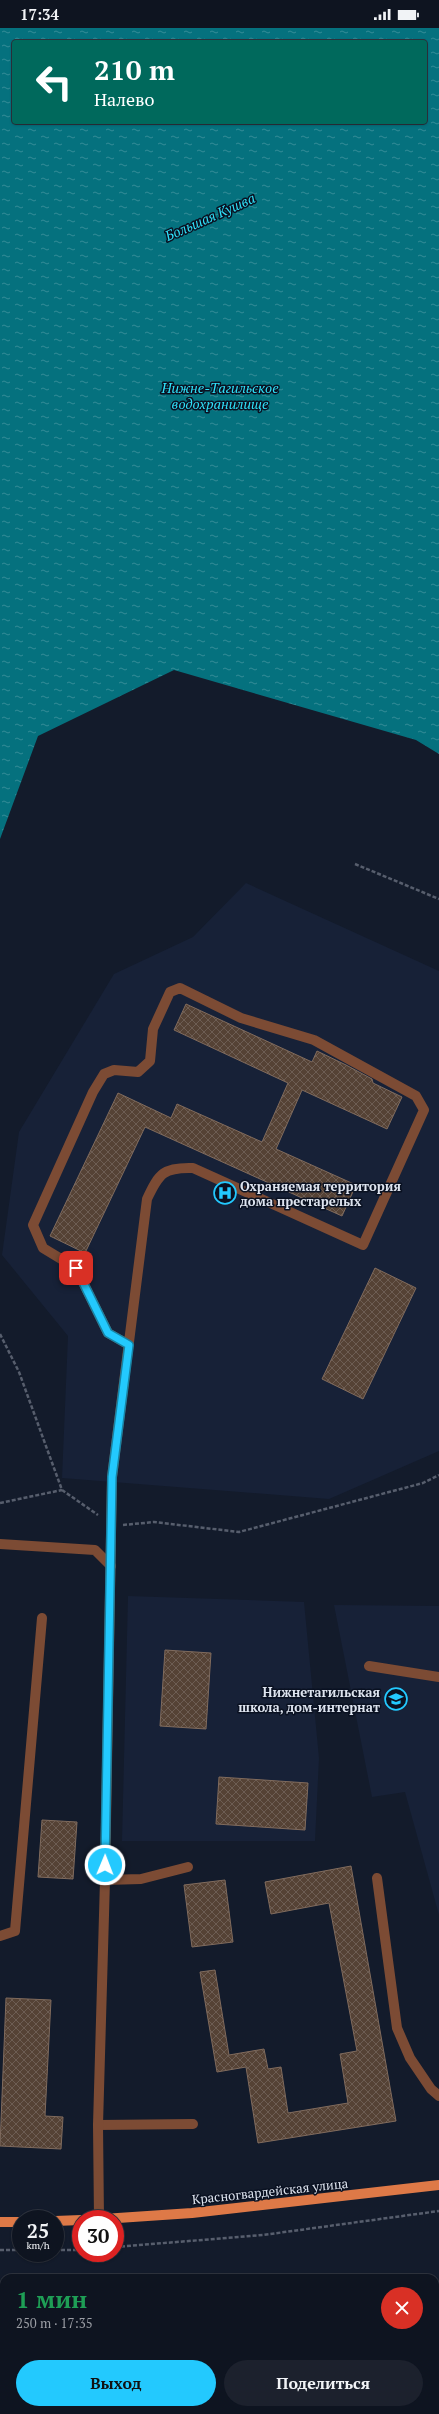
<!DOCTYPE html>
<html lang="ru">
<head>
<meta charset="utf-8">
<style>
  :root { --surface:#0e1420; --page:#1c212d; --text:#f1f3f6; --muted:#9b9ea5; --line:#2e333e; --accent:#23c9fe }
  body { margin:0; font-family:"PT Serif",serif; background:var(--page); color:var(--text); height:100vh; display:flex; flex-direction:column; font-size:15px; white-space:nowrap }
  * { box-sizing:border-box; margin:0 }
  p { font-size:13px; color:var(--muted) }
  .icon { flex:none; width:22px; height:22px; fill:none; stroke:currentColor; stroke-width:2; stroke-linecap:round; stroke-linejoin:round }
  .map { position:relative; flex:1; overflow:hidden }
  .side { position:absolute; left:0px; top:2246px; width:439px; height:140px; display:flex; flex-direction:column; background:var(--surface); border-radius:12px 12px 0 0; box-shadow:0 1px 3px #0004,0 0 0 1px var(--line) }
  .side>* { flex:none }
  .guide { position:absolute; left:12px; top:12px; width:415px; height:84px; border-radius:4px; box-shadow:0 1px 3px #0004,0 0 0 1px var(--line); background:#00695c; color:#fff; overflow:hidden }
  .speed { position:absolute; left:12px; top:2182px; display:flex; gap:8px; font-size:20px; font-weight:700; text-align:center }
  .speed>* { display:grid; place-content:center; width:52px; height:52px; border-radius:50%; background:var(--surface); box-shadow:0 1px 3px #0004,0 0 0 1px var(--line); line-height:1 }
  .speed small { font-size:10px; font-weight:400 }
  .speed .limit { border:6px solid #d22; background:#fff; color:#111 }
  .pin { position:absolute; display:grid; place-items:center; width:34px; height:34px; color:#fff; margin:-17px; border-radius:8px; box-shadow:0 2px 6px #0006 }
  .me { position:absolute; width:44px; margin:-22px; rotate:1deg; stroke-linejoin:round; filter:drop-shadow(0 0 3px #0008) }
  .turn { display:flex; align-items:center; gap:14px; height:84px; padding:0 16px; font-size:18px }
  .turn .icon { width:52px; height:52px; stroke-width:2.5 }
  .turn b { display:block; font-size:28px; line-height:34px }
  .round { display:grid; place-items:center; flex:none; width:42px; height:42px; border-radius:21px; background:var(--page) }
  .head { display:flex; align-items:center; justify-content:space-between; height:68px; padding:0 16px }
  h1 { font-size:24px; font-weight:700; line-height:30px; color:#1e9e55 }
  .action { display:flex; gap:8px; margin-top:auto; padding:8px 16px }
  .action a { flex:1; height:46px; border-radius:24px; background:var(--accent); color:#111; font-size:16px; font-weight:700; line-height:46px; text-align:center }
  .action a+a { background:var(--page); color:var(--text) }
  .status { display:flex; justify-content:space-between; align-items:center; height:28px; padding:0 20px; background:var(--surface); direction:ltr }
  .status svg { height:11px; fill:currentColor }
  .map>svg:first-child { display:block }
</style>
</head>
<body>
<div class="status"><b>17:34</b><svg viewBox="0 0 49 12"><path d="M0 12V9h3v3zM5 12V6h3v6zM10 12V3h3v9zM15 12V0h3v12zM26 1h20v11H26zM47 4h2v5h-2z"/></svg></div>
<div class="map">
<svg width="439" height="2386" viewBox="0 0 439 2386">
  <defs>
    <pattern id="water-ripples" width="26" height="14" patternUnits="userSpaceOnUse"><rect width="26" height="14" fill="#05717e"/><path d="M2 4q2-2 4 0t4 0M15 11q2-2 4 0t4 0" fill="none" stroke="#358c97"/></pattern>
    <pattern id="building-cross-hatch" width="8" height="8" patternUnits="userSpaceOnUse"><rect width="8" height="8" fill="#554235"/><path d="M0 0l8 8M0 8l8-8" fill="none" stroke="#6d5d53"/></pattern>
  </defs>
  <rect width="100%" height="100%" fill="#131b2b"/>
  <g fill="#172137">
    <polygon points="246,855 439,943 439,1423 329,1471 62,1450 68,1308 2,1227 19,1104 114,946 193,909"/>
    <polygon points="128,1568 304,1574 319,1730 315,1813 122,1813"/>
    <polygon points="334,1577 439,1578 439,1887 405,1764 372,1769"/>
  </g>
  <path fill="url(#water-ripples)" fill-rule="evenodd" d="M0,0H439V726L416,712L174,642L38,708L0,811ZM14,14H425V94H14Z"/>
  <g fill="url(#building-cross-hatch)" stroke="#806b5d">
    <polygon points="186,976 312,1034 317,1023 346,1037 372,1051 373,1055 402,1069 387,1101 302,1062 276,1121 356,1157 342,1188 145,1099 85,1225 50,1208 118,1065 171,1090 177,1076 262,1114 288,1055 174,1002"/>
    <polygon points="375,1240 416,1260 363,1371 322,1351"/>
    <polygon points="165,1622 211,1625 206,1701 160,1698"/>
    <polygon points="219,1749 308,1755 305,1802 216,1796"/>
    <polygon points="42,1792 77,1794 73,1851 38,1849"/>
    <polygon points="351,1838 396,2093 258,2115 246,2039 217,2044 200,1944 215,1942 229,2027 264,2021 268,2041 281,2039 288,2085 348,2075 340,2026 357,2023 329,1875 271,1886 265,1854"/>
    <polygon points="225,1852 233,1914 192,1919 184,1857"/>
    <polygon points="6,1970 51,1972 45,2088 63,2089 61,2121 0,2118"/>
  </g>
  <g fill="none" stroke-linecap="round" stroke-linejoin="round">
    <g stroke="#575e6d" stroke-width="2.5" stroke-dasharray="4 2" stroke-linecap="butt">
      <polyline points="355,836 439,871"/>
      <polyline points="0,1306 19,1344 62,1462 98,1487"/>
      <polyline points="0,1475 62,1462"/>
      <polyline points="123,1497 154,1494 239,1504 423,1455 439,1447"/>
      <polyline points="115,2219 263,2207 439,2183"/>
      <polyline points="0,2222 21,2222"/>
      <polyline points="55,2222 81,2222"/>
    </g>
    <g stroke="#7c4b34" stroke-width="10">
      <polyline points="0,1516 95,1522 111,1538"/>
      <polyline points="369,1638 439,1649"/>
      <polyline points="377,1850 397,2000 410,2030 431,2061 439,2068"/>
      <polyline points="105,1852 141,1851 188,1839"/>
      <polyline points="0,1908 15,1903 42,1590"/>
      <polyline points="98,2097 193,2096"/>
      <path d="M99,2191L98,2097L105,1852L112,1449L147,1171C159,1145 164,1139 193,1140L363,1217L424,1082L416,1068L314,1012L241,990L180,960L170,964L153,1001L150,1033L138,1044L114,1042L104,1046L93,1064L33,1197L43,1220L76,1240L108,1305L129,1317"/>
    </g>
    <g stroke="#de7947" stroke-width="10">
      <polyline points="103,2191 192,2185 439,2157"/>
      <polyline points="55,2193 81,2192"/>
      <polyline points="0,2194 21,2194"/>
    </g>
  </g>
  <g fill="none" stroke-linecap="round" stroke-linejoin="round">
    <g stroke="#1783a5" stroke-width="10">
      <polyline id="route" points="76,1240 108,1305 129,1317 112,1449 105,1837"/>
    </g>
    <use href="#route" stroke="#23c9fe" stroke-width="7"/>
  </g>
  <defs>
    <g id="hospital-ring" transform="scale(1.15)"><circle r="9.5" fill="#0a1121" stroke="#23c9fe" stroke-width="1.5"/><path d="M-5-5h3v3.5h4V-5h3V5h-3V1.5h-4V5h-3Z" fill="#23c9fe"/></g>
    <g id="school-ring" transform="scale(1.15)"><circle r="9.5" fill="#0a1121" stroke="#23c9fe" stroke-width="1.5"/><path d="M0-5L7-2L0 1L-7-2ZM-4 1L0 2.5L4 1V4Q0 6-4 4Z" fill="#23c9fe"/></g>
  </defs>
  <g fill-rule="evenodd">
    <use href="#hospital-ring" x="225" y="1165"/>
    <use href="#school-ring" x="396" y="1671"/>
  </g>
  <g text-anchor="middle" stroke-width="3" stroke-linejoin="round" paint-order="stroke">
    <g font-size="13" font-weight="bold" fill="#dee4ef" stroke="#0a1121" text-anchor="start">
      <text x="240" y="1163">Охраняемая территория<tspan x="240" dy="15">дома престарелых</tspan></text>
      <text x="380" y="1669" text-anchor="end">Нижнетагильская<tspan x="380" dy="15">школа, дом-интернат</tspan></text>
    </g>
    <g font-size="13" fill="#dee4ef" stroke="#0a1121">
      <text transform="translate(270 2163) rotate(-6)" y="5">Красногвардейская улица</text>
    </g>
    <g font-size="14" font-style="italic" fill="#2fe1f9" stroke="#0a1121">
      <text transform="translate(210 189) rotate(-24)" y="5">Большая Кушва</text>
      <text x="220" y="365">Нижне-Тагильское<tspan x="220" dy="16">водохранилище</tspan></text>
    </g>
  </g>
</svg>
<div class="speed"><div>25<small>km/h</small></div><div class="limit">30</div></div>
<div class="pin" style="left:76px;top:1240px;background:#d93025"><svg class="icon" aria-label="arrive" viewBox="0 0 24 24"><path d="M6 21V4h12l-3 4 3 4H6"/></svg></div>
<svg class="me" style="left:105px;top:1837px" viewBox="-20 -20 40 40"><circle r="17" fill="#23c9fe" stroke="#fff" stroke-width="3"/><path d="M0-11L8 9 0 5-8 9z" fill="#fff"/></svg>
<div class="guide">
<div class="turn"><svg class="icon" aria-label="left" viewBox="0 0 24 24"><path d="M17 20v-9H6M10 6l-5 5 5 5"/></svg><div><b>210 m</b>Налево</div></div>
</div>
<section class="side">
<div class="head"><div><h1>1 мин</h1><p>250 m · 17:35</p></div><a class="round" style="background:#d93025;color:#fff"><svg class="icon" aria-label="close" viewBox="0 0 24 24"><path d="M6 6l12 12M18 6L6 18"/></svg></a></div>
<div class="action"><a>Выход</a><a>Поделиться</a></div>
</section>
</div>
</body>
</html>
